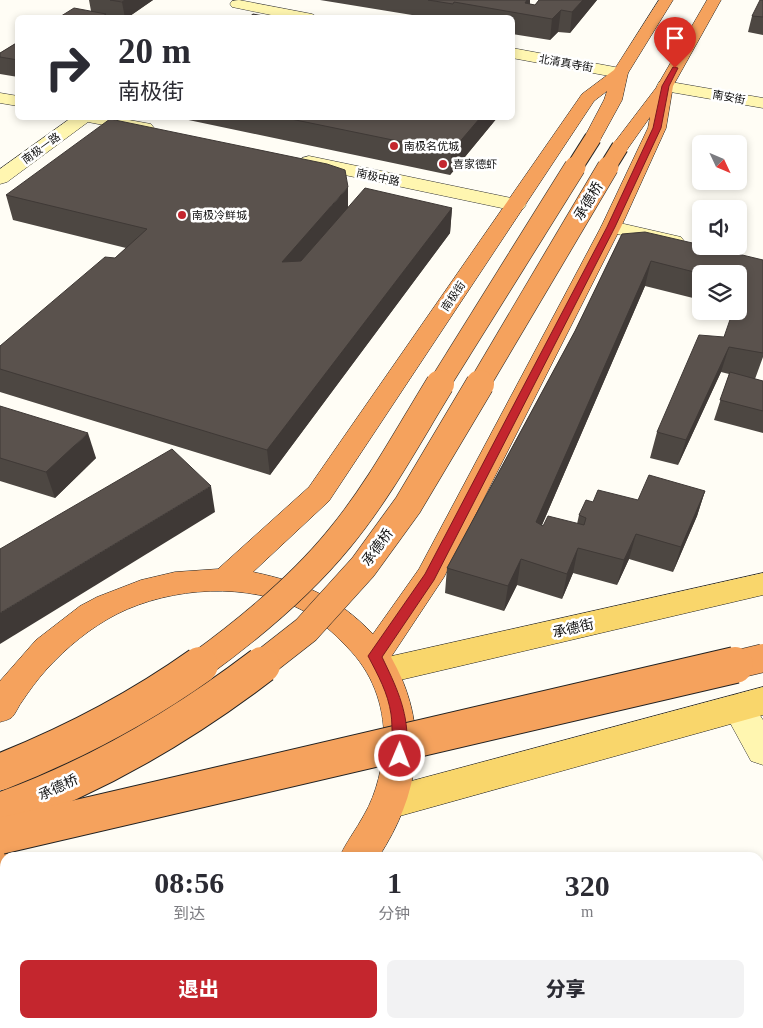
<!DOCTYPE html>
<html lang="zh">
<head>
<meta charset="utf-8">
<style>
  :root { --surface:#fff; --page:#f2f2f3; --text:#2b2b33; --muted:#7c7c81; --accent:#c4262e }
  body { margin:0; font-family:"Times New Roman","Noto Sans SC",serif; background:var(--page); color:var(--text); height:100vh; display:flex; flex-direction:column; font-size:19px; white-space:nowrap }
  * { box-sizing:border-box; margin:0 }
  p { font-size:16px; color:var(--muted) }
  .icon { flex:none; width:28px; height:28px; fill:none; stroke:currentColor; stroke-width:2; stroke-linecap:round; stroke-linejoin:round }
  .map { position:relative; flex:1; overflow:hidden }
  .drawer { position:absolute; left:0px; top:852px; width:764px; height:176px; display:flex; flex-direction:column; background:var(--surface); border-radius:15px 15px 0 0; box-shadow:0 2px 8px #0003 }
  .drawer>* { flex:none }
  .hud { position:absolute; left:15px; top:15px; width:500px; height:105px; border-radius:8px; box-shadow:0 2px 8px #0003; background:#fff; color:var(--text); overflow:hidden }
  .needle { width:32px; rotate:134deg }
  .tools { position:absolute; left:692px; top:135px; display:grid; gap:10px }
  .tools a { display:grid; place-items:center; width:55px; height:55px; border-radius:8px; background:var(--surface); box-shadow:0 2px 8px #0003; font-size:25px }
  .pin { position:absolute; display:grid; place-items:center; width:42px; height:42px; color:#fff; margin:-51px -21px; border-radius:50% 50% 50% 0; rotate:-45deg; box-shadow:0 0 5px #0007 }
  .pin .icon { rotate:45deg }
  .me { position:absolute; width:55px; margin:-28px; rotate:1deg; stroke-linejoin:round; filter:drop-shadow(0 0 4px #0008) }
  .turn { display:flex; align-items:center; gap:18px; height:105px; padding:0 20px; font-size:22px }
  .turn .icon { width:65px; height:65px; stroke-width:2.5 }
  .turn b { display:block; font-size:35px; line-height:42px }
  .eta { display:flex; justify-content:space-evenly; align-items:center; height:85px; text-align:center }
  .eta b { font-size:30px; font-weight:800; line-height:35px }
  .action { display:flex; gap:10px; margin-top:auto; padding:10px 20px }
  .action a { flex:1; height:58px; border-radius:8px; background:var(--accent); color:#fff; font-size:20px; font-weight:800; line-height:58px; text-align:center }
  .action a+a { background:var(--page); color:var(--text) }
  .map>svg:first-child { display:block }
</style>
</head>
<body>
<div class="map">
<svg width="763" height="1028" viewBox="0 0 763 1028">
  <rect width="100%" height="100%" fill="#fffdf5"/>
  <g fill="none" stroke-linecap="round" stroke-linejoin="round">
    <g stroke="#333" stroke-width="1">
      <g id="secondary">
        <polygon points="239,0 312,14 319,18 286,18 237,8 232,7 230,4 232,1"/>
        <polygon points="512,48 620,68 626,70 628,73 626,76 620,78 512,58"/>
        <polygon points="665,81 763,98 763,108 659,90 657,86 659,82"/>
        <polygon points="0,93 18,96 18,106 0,103"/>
        <polygon points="71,118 118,118 151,124 154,128 151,132 145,133 88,122 7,182 0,184 0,169"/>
        <polygon points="309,156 516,199 523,201 526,205 523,209 516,211 302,166 300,162 302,158"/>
        <polygon points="611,221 681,237 684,241 681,245 674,247 604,231 601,227 604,223"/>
        <polygon points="738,694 749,698 763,720 763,765 751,761 722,708 727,698"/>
      </g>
    </g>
    <g stroke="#222" stroke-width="1">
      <g id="primary">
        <polygon points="763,573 763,595 383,684 372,680 367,671 372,662 383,658"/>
        <polygon points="763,687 763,715 389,819 377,814 372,803 377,792 389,787"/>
        <polygon points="5,900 5,943 0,945 0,902"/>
        <polygon points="15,1024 56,1024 55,1028 14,1028"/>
        <polygon points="96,1024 137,1024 136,1028 95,1028"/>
        <polygon points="177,1024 218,1024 217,1028 176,1028"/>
      </g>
    </g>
    <g stroke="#222" stroke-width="1">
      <g id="highway">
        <path d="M659,0H673L628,73L622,100L599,142L593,143L587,142L584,138L604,100L607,91L594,101L329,501L253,572C304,583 336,596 373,634L419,569L601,227L648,128L650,117L626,151L620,152L614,151L611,147L656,88L707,0H721L673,86L666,128L621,227L444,577L391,657C430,726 421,792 378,858H339C346,842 356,830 364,815C377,793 383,765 384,739C384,704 372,672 347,647C334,633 320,621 304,611C249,581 171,587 117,614C90,628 67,647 46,670C37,680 29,691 21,703C18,707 15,715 11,718C8,720 3,721 0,722V681L36,640L80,606L97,597L141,580L175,572L218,569L309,487L582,94L614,70Z"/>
        <polygon points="0,850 15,858 5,858 5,917 0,918"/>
      </g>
    </g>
    <use href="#secondary" fill="#fff6b0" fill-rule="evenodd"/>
    <use href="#primary" fill="#f9d66b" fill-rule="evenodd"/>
    <use href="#highway" fill="#f5a25d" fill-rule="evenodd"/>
    <g stroke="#222" stroke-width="18" stroke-linecap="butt">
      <g id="highway-bridge-far3">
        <polyline points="574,168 593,138"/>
        <polyline points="607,168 620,147"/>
      </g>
    </g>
    <g stroke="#222" stroke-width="22" stroke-linecap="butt">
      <g id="highway-bridge-far2">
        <polyline points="439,385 575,167"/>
        <polyline points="479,385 608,167"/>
      </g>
    </g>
    <g stroke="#222" stroke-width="29" stroke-linecap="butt">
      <g id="highway-bridge-far1">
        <path d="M198,666C249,629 299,588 339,539C378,492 408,436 440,384"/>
        <polyline points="260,666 306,630 363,567 408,505 480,384"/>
        <polyline points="730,666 763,658"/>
      </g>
    </g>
    <g stroke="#222" stroke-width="38" stroke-linecap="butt">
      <g id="highway-bridge">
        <path d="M0,772C71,744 138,709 200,665"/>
        <path d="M0,811C95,777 182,726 262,665"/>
        <polyline points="0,836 735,665"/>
      </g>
    </g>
    <use href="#highway-bridge-far3" stroke="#f5a25d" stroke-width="16"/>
    <use href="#highway-bridge-far2" stroke="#f5a25d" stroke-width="21"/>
    <use href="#highway-bridge-far1" stroke="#f5a25d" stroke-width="28"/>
    <use href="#highway-bridge" stroke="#f5a25d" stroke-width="36"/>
  </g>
  <g fill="#4d4742">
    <polygon points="89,0 153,0 127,18 118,18 106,16 106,18 58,18 91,11"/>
    <polygon points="320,0 530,0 530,4 535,5 539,0 597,0 570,33 558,32 550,40 512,34 512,18 411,18 412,15"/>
    <polygon points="763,0 763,35 748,32 752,16"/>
    <polygon points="18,42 18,77 0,74 0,53"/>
    <polygon points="179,118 497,118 450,175"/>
    <polygon points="6,195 348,207 452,208 450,233 270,475 0,392 0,346 115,258 126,248 13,220"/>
    <polygon points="622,234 763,260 763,357 755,379 763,381 763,433 714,420 729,374 721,372 678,465 650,458 657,432 724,337 739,311 739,274 701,274 701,300 645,286 542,525 543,526 577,524 579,515 593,502 638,500 705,491 697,516 673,572 629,559 617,585 573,573 562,599 517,585 504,611 445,593 447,568 575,331"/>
    <polygon points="0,406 96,458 55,498 0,481"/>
  </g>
  <g fill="#3f3936">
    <polygon points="125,0 153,0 127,18 125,18 122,2"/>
    <polygon points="527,0 530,0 529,15 525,3"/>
    <polygon points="583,0 597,0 570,33 572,12"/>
    <polygon points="561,10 558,32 550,40 552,19"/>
    <polygon points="106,14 106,18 100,18"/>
    <polygon points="480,118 497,118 450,175 451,152"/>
    <polygon points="348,187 348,211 284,286 282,262"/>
    <polygon points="452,208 450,233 270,475 267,450"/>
    <polygon points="651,261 645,286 532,548 536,522"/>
    <polygon points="729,347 721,372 678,465 686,440"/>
    <polygon points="88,433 96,458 55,498 46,472"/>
    <polygon points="211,486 215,512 0,644 0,613"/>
    <polygon points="705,491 697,516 673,572 681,547"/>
    <polygon points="636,534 629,559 617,585 624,560"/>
    <polygon points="578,548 573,573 562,599 567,574"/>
    <polygon points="521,559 517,585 504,611 508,586"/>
  </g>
  <g fill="#5a524d" stroke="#3f3936">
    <polygon points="110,0 125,0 122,2"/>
    <polygon points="428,0 527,0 525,3 535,5 539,0 583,0 572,12 561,10 552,19 454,2 453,4"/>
    <polygon points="760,0 763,0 763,17 752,16"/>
    <polygon points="74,8 106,14 100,18 58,18"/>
    <polygon points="253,14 274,18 248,18"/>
    <polygon points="18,42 18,60 0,57 0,53"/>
    <polygon points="286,118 480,118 451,152"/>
    <polygon points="110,119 327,164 345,170 348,187 282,262 301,261 365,188 452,208 267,450 0,369 0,346 105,257 115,258 147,229 6,195"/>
    <polygon points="645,232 701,245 701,246 705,246 763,260 763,353 729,347 686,440 657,432 699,335 724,337 733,311 739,311 739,295 743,284 739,283 739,274 702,274 651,261 536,522 543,526 548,516 584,525 586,518 579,515 586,500 593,502 598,490 638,500 649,475 705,491 681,547 636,534 624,560 578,548 567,574 521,559 508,586 447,568 575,331 622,234"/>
    <polygon points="730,372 763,381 763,411 720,400"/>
    <polygon points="0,406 88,433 46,472 0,458"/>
    <polygon points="172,449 211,486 0,613 0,549"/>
  </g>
  <path fill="#c4262e" stroke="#7f191e" d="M673,67L678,68L669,86L661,128L615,227L434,580L382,657C395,684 408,710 407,742C407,748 408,754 405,761L400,762L395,761C391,752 393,726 391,714C388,693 378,675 368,656L425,574L607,227L653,128L662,86Z"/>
  <g fill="#c4262e" stroke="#fff" stroke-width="2">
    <circle cx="394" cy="146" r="5"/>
    <circle cx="443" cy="164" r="5"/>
    <circle cx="182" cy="215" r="5"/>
  </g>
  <g text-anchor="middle" stroke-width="5" stroke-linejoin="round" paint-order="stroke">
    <g font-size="11" fill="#111" stroke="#fff">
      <text transform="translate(566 63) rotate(10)" y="4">北清真寺街</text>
      <text transform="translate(729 97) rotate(10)" y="4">南安街</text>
      <text transform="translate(41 148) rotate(-36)" y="4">南极一路</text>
      <text transform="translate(378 177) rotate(12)" y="4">南极中路</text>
      <text transform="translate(453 296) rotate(-56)" y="4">南极街</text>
    </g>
    <g font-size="11" fill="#111" stroke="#fff" text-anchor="start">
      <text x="404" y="150">南极名优城</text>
      <text x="453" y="168">喜家德虾</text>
      <text x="192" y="219">南极冷鲜城</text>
    </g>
    <g font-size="14" fill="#111" stroke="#fff">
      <text transform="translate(588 201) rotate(-59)" y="5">承德桥</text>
      <text transform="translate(377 547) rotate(-54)" y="5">承德桥</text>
      <text transform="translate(573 628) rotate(-13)" y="5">承德街</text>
      <text transform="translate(58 787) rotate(-25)" y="5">承德桥</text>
    </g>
  </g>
</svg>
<div class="tools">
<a><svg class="needle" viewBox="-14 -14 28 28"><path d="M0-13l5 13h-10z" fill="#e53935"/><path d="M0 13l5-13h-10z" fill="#7c7c81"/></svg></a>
<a><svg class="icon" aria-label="sound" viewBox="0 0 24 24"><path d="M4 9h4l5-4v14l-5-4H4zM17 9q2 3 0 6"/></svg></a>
<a><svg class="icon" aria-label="layers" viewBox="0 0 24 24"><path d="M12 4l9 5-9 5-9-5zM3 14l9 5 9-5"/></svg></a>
</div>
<div class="pin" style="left:675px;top:68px;background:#d93025"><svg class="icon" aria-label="arrive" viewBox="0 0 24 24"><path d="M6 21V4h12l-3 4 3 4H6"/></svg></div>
<svg class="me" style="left:400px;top:756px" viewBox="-20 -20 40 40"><circle r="17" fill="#c4262e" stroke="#fff" stroke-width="3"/><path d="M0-11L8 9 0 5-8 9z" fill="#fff"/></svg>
<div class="hud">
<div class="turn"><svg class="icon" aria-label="right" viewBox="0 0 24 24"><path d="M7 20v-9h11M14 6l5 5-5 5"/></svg><div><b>20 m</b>南极街</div></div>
</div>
<section class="drawer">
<div class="eta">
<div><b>08:56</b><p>到达</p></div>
<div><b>1</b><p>分钟</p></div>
<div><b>320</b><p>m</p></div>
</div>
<div class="action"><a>退出</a><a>分享</a></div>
</section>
</div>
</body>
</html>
